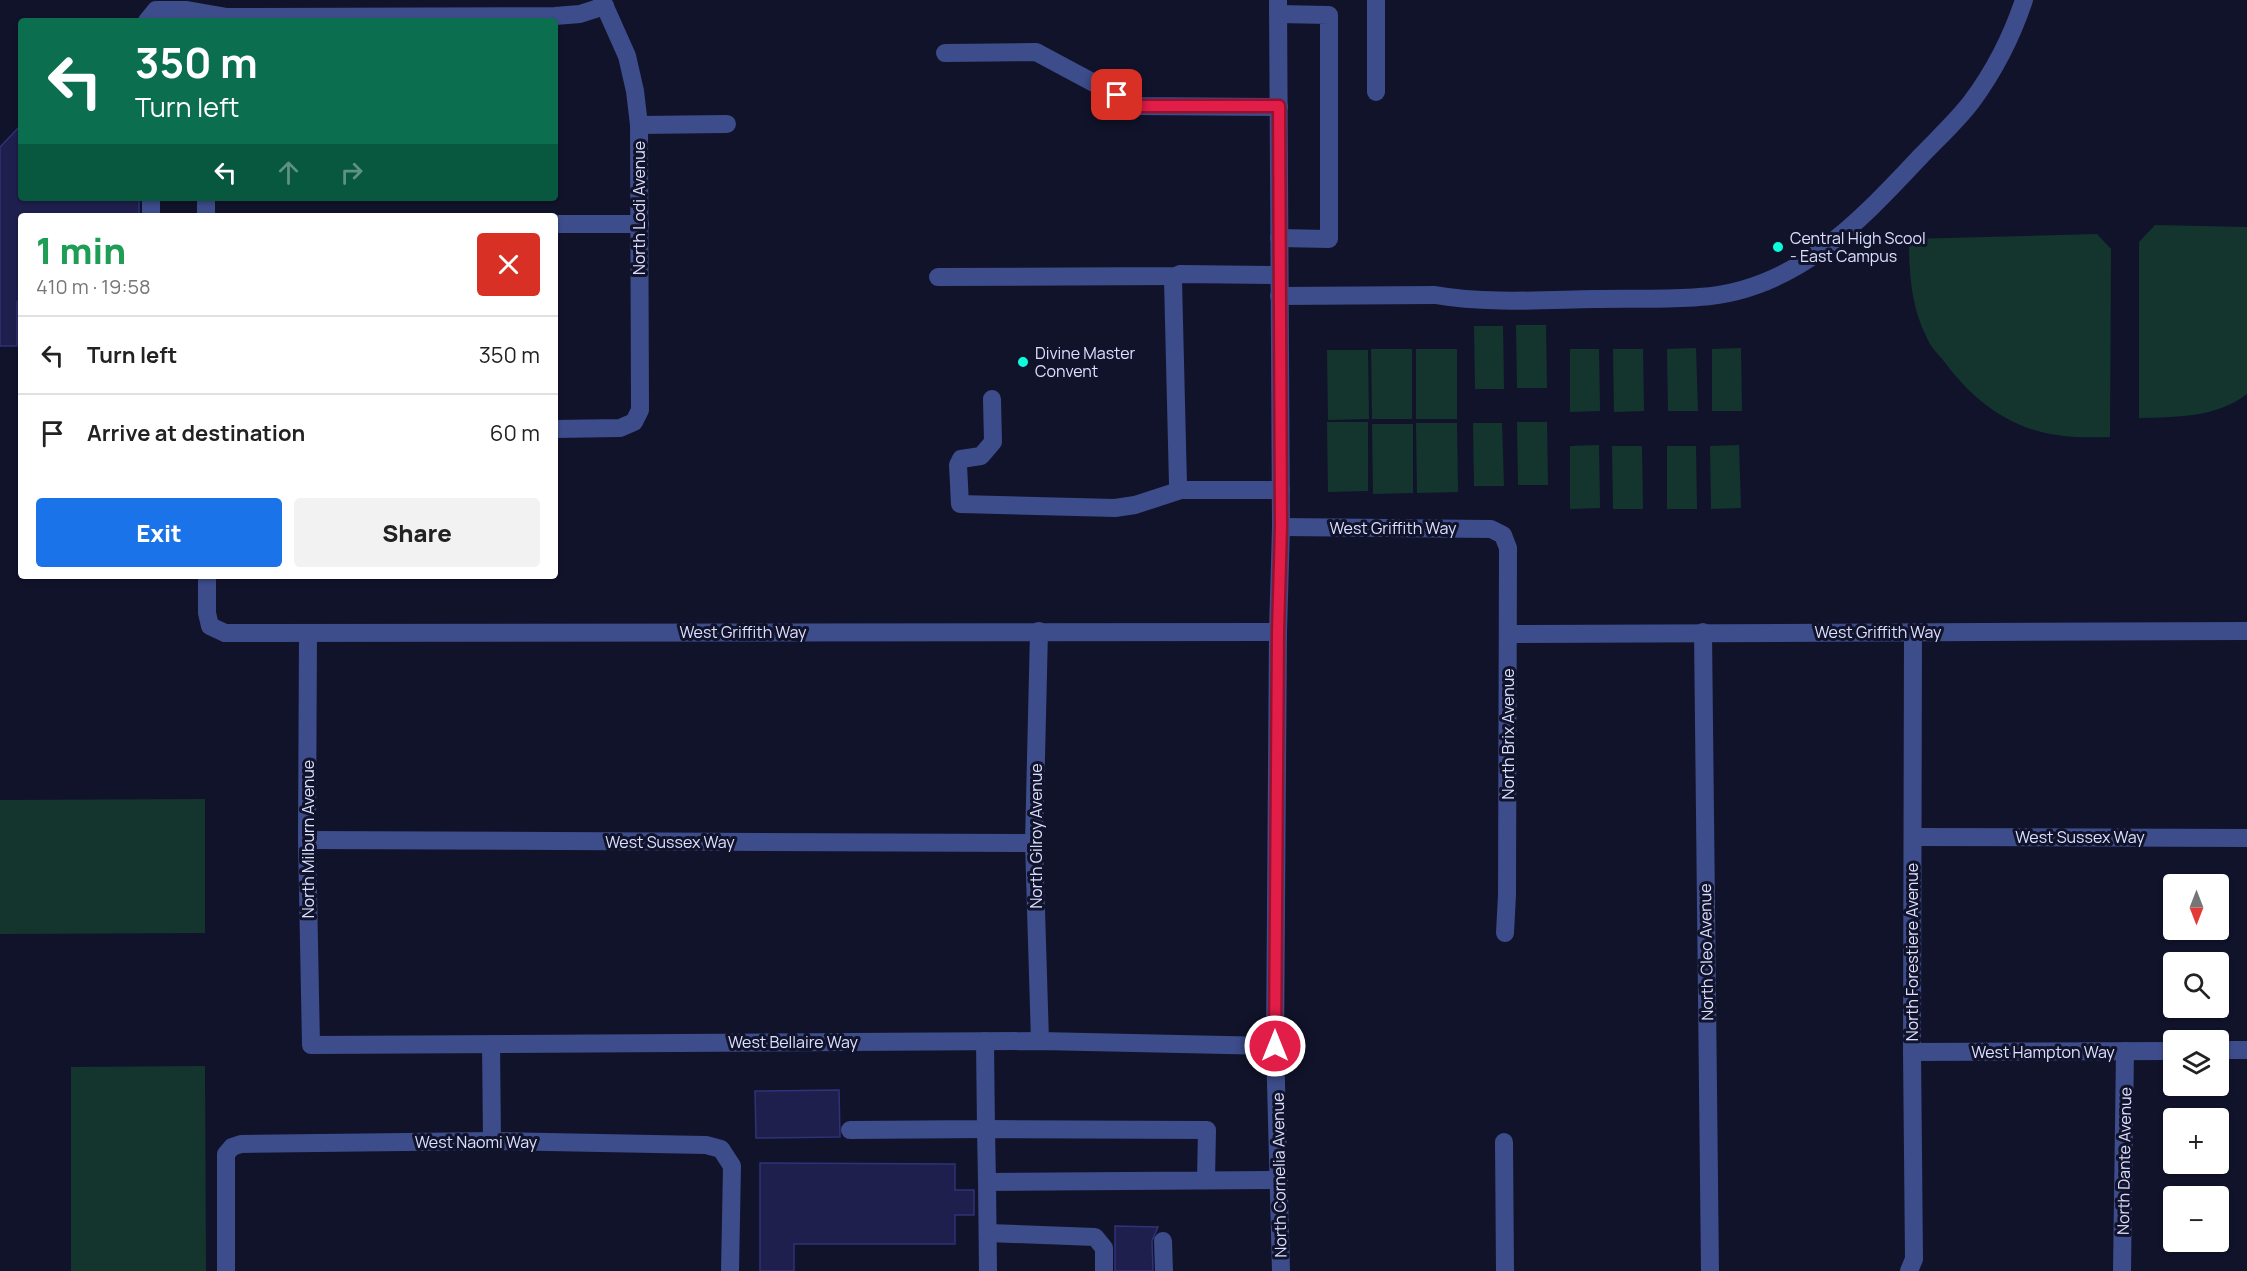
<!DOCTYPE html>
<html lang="en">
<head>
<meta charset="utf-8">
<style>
  :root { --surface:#fff; --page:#f2f2f2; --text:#222; --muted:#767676; --line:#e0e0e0; --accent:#1a73e8 }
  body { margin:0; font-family:Manrope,sans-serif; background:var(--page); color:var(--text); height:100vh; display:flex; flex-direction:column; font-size:22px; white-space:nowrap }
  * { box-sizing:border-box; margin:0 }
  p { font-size:20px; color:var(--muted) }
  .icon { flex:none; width:33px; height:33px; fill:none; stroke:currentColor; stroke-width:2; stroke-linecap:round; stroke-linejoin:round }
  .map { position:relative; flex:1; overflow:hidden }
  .details { position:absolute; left:18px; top:213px; width:540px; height:366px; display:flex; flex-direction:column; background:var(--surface); border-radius:6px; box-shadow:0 2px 4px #0004 }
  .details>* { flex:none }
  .top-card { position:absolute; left:18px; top:18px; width:540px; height:183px; border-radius:6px; box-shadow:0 2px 4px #0004; background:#0b6e4f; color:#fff; overflow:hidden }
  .needle { width:39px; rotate:180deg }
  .fabs { position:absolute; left:2163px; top:874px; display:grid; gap:12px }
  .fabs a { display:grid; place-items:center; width:66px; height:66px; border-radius:6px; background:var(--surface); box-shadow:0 2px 4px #0004; font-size:30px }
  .pin { position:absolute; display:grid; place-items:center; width:51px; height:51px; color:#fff; margin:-26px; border-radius:12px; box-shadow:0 3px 9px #0006 }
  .me { position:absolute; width:66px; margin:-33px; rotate:0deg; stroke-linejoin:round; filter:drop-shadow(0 0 4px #0008) }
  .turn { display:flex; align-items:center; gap:21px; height:126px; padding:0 18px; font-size:27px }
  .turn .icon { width:78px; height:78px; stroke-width:2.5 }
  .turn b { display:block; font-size:42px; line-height:51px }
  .lanes { display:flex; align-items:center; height:57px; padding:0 18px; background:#0003; justify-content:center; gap:30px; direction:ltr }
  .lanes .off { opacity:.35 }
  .round { display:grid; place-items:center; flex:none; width:63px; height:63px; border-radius:6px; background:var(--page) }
  .overview { display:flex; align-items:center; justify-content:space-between; height:102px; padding:0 18px }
  h1 { font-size:36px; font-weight:800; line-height:45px; color:#1e9e55 }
  .primary-button { display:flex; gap:12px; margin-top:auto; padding:12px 18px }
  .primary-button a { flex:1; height:69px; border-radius:6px; background:var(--accent); color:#fff; font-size:24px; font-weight:800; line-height:69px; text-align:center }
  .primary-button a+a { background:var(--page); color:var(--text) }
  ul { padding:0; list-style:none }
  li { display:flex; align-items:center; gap:18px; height:78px; padding:0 18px; border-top:2px solid var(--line) }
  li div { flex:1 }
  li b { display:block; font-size:22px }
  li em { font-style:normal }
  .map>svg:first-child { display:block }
</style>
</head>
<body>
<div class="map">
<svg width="2247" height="1271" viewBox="0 0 2247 1271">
  <rect width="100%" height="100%" fill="#11132b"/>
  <g fill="#14352d">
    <path d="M2155,225L2247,227V394C2216,418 2175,417 2139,418V242Z"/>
    <path d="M2097,234L2111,249L2110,437C2095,437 2079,438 2064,436C2012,431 1973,401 1943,360C1937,353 1930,346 1927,338C1911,307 1909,273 1909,239Z"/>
    <polygon points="1516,325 1546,325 1547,388 1517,388"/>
    <polygon points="1474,326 1503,326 1504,389 1475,389"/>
    <polygon points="1696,348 1698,411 1668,411 1667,349"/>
    <polygon points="1741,348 1742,411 1712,411 1712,349"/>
    <polygon points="1371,349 1412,349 1412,419 1372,419"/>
    <rect x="1416" y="349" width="41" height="70"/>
    <polygon points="1570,349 1599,349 1600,411 1570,412"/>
    <polygon points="1613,349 1643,349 1644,411 1614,412"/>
    <polygon points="1327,350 1368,350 1369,419 1328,420"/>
    <polygon points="1327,422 1368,422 1368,491 1328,492"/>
    <polygon points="1517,422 1547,422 1548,485 1518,485"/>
    <polygon points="1416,423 1457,423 1458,492 1417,493"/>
    <polygon points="1473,423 1502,423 1504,486 1474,486"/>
    <polygon points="1372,424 1413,424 1413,493 1373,494"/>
    <polygon points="1599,445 1600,508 1570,509 1570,446"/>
    <polygon points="1739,445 1741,508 1711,509 1710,446"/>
    <polygon points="1612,446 1642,446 1643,509 1613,509"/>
    <polygon points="1667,446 1696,446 1697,509 1667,509"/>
    <polygon points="205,799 205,933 0,934 0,800"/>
    <polygon points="205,1066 206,1271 71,1271 71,1067"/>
  </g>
  <g fill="#1e1f4c" stroke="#303278" stroke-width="1.5">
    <polygon points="21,125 21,198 139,198 139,214 136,214 136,216 21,216 21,298 17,302 17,346 0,346 0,147"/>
    <polygon points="839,1090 840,1137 756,1138 755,1091"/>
    <polygon points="760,1163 955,1164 955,1190 974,1190 974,1215 955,1215 955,1244 794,1244 794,1271 760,1271"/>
    <polygon points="1115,1226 1158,1227 1152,1241 1153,1271 1115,1271"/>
  </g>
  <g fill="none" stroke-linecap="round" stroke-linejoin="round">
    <g stroke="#3d4c8a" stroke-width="18">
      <polyline points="1278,0 1281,527 1278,632 1275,1046 1281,1271"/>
      <polyline points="1278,14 1329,15 1329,239 1279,238"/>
      <polyline points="147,21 156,10 187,10 227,17 555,16 580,14 605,6"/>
      <polyline points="945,53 1036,52 1137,106 1279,107"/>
      <polyline points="1376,92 1376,0"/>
      <polyline points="639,125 727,124"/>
      <polyline points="151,198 151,216"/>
      <polyline points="206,198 206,216"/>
      <polyline points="555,224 640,224"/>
      <polyline points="1176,276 1173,280 1178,485 1181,490"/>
      <polyline points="938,277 1176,276 1180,274 1279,275"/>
      <path d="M1279,296L1435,295C1487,304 1542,300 1594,299C1629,298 1665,300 1699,297C1795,291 1858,223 1920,157C1937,139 1957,121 1972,101C1995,70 2012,36 2024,0"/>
      <polyline points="992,399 993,442 981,456 961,459 958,465 960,504 1115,508 1135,505 1181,490 1281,490"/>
      <polyline points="555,429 620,428 634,422 640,410 639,125 635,91 627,56 602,0"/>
      <polyline points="1281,527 1491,529 1503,535 1508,548 1507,895 1505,933"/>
      <polyline points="207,576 207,613 210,626 225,633 1278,632"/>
      <polyline points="1039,631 1034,843 1040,1041"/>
      <polyline points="1703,632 1710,1271"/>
      <polyline points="308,633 307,840 311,1045 1040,1041 1275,1046"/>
      <polyline points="1508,634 2247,631"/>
      <polyline points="1913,837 2247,838"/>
      <polyline points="307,840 1034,843"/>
      <polyline points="491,1044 492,1141"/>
      <polyline points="2218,1050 2247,1050"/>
      <polyline points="1912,1052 2174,1051"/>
      <polyline points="850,1130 986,1129 985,1041"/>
      <polyline points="1504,1142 1505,1271"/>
      <polyline points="1206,1180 1207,1130 986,1129 987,1182 1279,1180"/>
      <polyline points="987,1182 988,1271"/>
      <polyline points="988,1233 1095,1237 1104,1248 1104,1271"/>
      <polyline points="1163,1241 1164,1271"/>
      <polyline points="226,1271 226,1154 232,1147 241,1144 492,1141 706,1145 721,1149 732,1166 730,1271"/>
      <polyline points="1909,1271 1914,1259 1912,1052 1913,633"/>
      <polyline points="2122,1271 2125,1051"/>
    </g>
  </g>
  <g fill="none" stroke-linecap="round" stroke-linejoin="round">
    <g stroke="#92132f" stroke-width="15">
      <polyline id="route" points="1117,95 1137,106 1279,106 1281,527 1278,632 1275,1046"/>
    </g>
    <use href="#route" stroke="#e11d48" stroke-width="10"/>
  </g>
  <g fill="#0afddd" stroke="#11132b" stroke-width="2">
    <circle cx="1778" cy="247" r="6"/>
    <circle cx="1023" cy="362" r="6"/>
  </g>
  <g text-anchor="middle" stroke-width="6" stroke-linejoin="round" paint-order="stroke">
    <g font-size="16" fill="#dce0ff" stroke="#11132b">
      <text transform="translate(639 208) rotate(-90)" y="6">North Lodi Avenue</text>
      <text x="1393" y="534">West Griffith Way</text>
      <text x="743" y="638">West Griffith Way</text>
      <text x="1878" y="638">West Griffith Way</text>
      <text transform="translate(1508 734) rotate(-90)" y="6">North Brix Avenue</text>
      <text transform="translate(1036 836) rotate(-90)" y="6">North Gilroy Avenue</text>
      <text x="2080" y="843">West Sussex Way</text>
      <text transform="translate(308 839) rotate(-90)" y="6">North Milburn Avenue</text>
      <text x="670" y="848">West Sussex Way</text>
      <text transform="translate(1706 952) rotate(-91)" y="6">North Cleo Avenue</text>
      <text transform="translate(1912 952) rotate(-90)" y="6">North Forestiere Avenue</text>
      <text x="793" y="1048">West Bellaire Way</text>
      <text x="2043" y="1058">West Hampton Way</text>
      <text x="476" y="1148">West Naomi Way</text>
      <text transform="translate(2124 1161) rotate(-89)" y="6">North Dante Avenue</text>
      <text transform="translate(1279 1175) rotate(-91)" y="6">North Cornelia Avenue</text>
    </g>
    <g font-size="16" fill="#dce0ff" stroke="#11132b" text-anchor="start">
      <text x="1790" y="244">Central High Scool<tspan x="1790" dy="18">- East Campus</tspan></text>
      <text x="1035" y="359">Divine Master<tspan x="1035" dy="18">Convent</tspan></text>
    </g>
  </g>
</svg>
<div class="fabs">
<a><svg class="needle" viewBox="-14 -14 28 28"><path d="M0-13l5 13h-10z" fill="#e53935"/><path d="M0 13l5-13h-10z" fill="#767676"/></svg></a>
<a><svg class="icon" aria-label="search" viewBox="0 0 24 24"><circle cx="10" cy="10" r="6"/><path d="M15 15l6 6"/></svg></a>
<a><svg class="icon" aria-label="layers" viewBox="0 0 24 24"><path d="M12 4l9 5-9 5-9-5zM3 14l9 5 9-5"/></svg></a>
<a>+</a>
<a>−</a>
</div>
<div class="pin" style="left:1117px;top:95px;background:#d93025"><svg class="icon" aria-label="arrive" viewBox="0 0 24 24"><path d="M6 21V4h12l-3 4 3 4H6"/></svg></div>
<svg class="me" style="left:1275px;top:1046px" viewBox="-20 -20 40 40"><circle r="17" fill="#e11d48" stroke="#fff" stroke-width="3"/><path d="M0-11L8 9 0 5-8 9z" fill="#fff"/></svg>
<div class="top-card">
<div class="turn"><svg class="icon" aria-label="left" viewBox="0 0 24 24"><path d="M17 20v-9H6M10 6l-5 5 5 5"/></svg><div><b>350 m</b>Turn left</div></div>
<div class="lanes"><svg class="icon" aria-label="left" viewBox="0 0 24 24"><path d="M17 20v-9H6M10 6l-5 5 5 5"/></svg><svg class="icon off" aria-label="ahead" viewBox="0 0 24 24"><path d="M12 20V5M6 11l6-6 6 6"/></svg><svg class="icon off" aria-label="right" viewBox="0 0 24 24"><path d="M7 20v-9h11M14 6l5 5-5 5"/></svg></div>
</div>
<section class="details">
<div class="overview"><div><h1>1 min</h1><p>410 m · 19:58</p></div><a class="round" style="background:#d93025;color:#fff"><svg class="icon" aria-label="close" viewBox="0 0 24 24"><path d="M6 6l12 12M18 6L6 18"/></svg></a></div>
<ul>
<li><svg class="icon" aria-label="left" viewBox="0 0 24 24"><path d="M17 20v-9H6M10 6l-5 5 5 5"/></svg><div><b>Turn left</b></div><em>350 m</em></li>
<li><svg class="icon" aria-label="arrive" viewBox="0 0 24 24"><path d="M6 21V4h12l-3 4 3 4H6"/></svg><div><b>Arrive at destination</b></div><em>60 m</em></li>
</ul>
<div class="primary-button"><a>Exit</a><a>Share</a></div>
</section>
</div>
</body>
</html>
